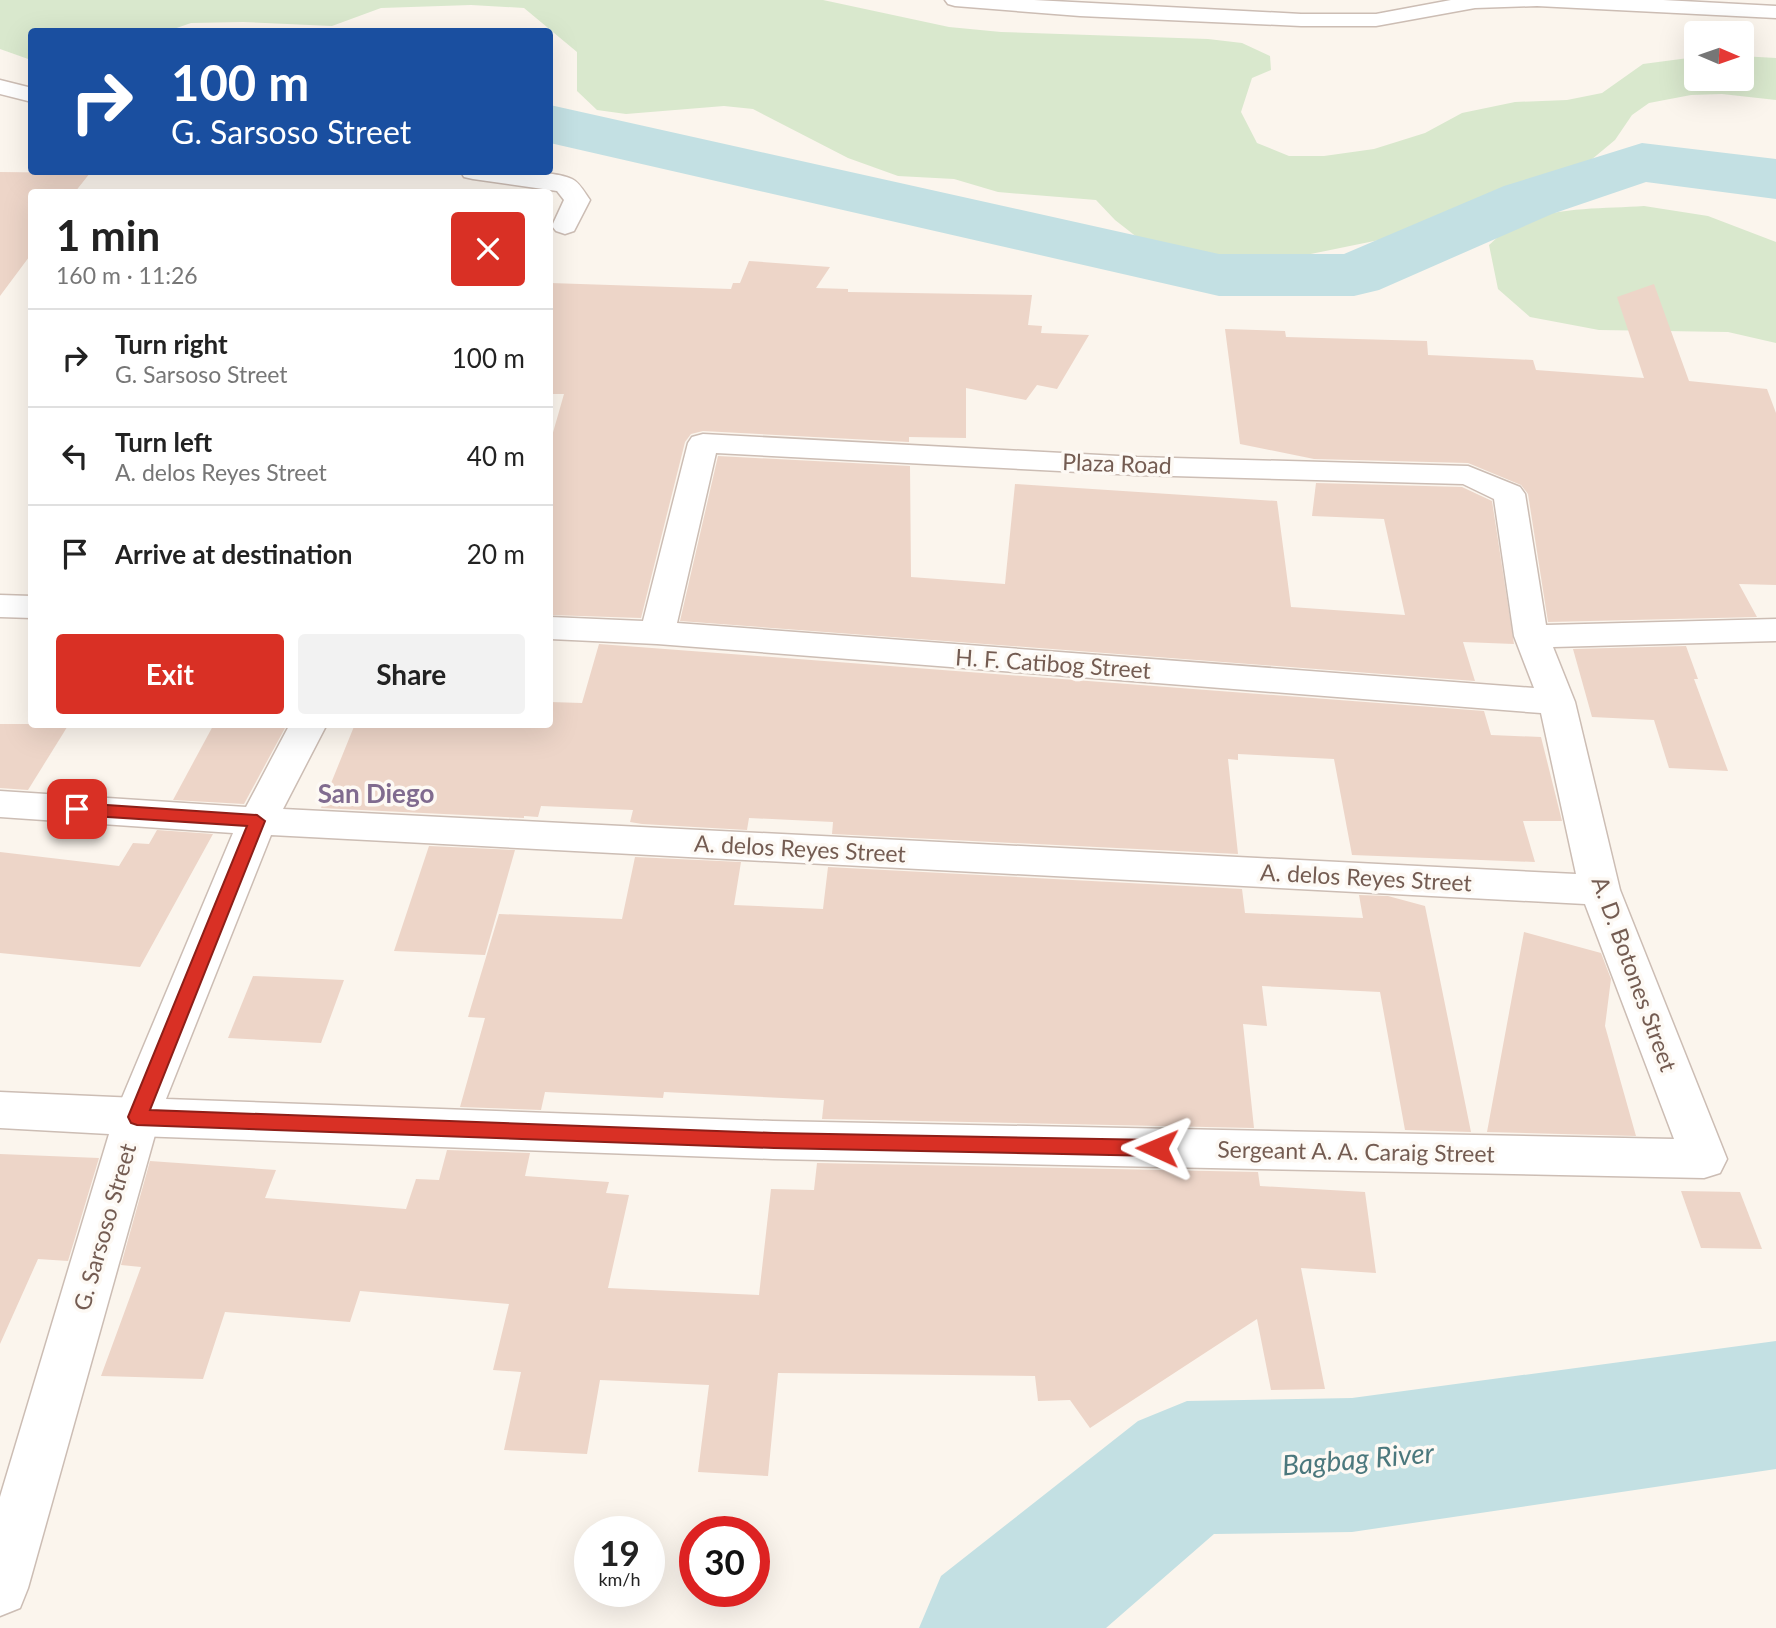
<!DOCTYPE html>
<html lang="en">
<head>
<meta charset="utf-8">
<style>
  :root { --surface:#fff; --page:#f2f2f2; --text:#222; --muted:#767676; --line:#e0e0e0; --accent:#d93025 }
  body { margin:0; font-family:Lato,sans-serif; background:var(--page); color:var(--text); height:100vh; display:flex; flex-direction:column; font-size:26px; white-space:nowrap }
  * { box-sizing:border-box; margin:0 }
  p { font-size:23px; color:var(--muted) }
  .icon { flex:none; width:38px; height:38px; fill:none; stroke:currentColor; stroke-width:2; stroke-linecap:round; stroke-linejoin:round }
  .map { position:relative; flex:1; overflow:hidden }
  .side { position:absolute; left:28px; top:189px; width:525px; height:539px; display:flex; flex-direction:column; background:var(--surface); border-radius:7px; box-shadow:0 7px 28px #0002 }
  .side>* { flex:none }
  .banner { position:absolute; left:28px; top:28px; width:525px; height:147px; border-radius:7px; box-shadow:0 7px 28px #0002; background:#1a4fa0; color:#fff; overflow:hidden }
  .needle { width:46px; rotate:92deg }
  .buttons { position:absolute; left:1684px; top:21px; display:grid; gap:14px }
  .buttons a { display:grid; place-items:center; width:70px; height:70px; border-radius:7px; background:var(--surface); box-shadow:0 7px 28px #0002; font-size:35px }
  .speed { position:absolute; left:574px; top:1516px; display:flex; gap:14px; font-size:35px; font-weight:700; text-align:center }
  .speed>* { display:grid; place-content:center; width:91px; height:91px; border-radius:50%; background:var(--surface); box-shadow:0 7px 28px #0002; line-height:1 }
  .speed small { font-size:18px; font-weight:400 }
  .speed .limit { border:10px solid #d22; background:#fff; color:#111 }
  .pin { position:absolute; display:grid; place-items:center; width:60px; height:60px; color:#fff; margin:-30px; border-radius:14px; box-shadow:0 4px 10px #0006 }
  .me { position:absolute; width:77px; margin:-38px; rotate:271deg; stroke-linejoin:round; filter:drop-shadow(0 0 5px #0008) }
  .turn { display:flex; align-items:center; gap:24px; height:147px; padding:0 28px; font-size:32px }
  .turn .icon { width:91px; height:91px; stroke-width:2.5 }
  .turn b { display:block; font-size:49px; line-height:60px }
  .round { display:grid; place-items:center; flex:none; width:74px; height:74px; border-radius:7px; background:var(--page) }
  .head { display:flex; align-items:center; justify-content:space-between; height:119px; padding:0 28px }
  h1 { font-size:42px; font-weight:700; line-height:52px }
  .button { display:flex; gap:14px; margin-top:auto; padding:14px 28px }
  .button a { flex:1; height:80px; border-radius:7px; background:var(--accent); color:#fff; font-size:28px; font-weight:700; line-height:80px; text-align:center }
  .button a+a { background:var(--page); color:var(--text) }
  ul { padding:0; list-style:none }
  li { display:flex; align-items:center; gap:21px; height:98px; padding:0 28px; border-top:2px solid var(--line) }
  li div { flex:1 }
  li b { display:block; font-size:26px }
  li em { font-style:normal }
  .map>svg:first-child { display:block }
</style>
</head>
<body>
<div class="map">
<svg width="1776" height="1628" viewBox="0 0 1776 1628">
  <rect width="100%" height="100%" fill="#fbf5ed"/>
  <g fill="#d9e8cd">
    <polygon points="0,0 823,0 949,27 1001,32 1208,39 1242,43 1270,56 1271,70 1252,78 1241,112 1257,143 1289,156 1324,156 1374,149 1425,133 1462,113 1515,102 1567,100 1602,93 1643,64 1696,57 1696,79 1741,79 1741,56 1776,58 1776,100 1722,94 1691,95 1649,103 1632,115 1615,140 1591,160 1539,177 1432,224 1389,238 1296,257 1223,260 1189,257 1147,245 1115,220 1096,200 998,192 954,179 898,176 848,158 753,109 724,106 626,114 597,110 577,91 577,52 524,8 471,5 381,8 332,26 243,22 191,23 165,32 32,32 31,60 0,49"/>
    <path d="M1644,206L1708,216L1776,242V343L1728,332L1599,330L1530,317L1498,289L1489,245C1495,240 1502,232 1510,228C1548,206 1601,209 1644,206Z"/>
  </g>
  <g fill="none" stroke-linecap="round" stroke-linejoin="round">
    <g fill="#c3e0e3" fill-rule="evenodd">
      <polygon points="550,105 1219,254 1344,254 1504,186 1642,143 1776,159 1776,199 1646,182 1552,214 1379,290 1354,296 1219,296 550,143"/>
      <polygon points="1776,1341 1776,1469 1352,1532 1214,1534 1106,1628 919,1628 941,1576 1138,1421 1187,1401 1352,1398"/>
    </g>
  </g>
  <g fill="#edd5c8">
    <polygon points="0,172 90,173 75,192 32,192 32,253 0,296"/>
    <polygon points="749,261 830,267 816,288 848,289 848,292 1032,295 1028,325 1042,326 1041,333 1089,335 1057,389 1037,385 1026,400 966,388 966,438 909,437 909,442 703,431 691,434 685,442 641,618 550,615 550,443 564,394 550,394 550,283 731,289 733,283 740,283"/>
    <polygon points="1654,284 1689,381 1767,389 1776,413 1776,585 1739,584 1757,617 1548,622 1528,494 1521,485 1468,463 1314,459 1240,444 1225,329 1285,331 1286,337 1427,341 1428,355 1533,360 1536,370 1644,378 1617,297"/>
    <polygon points="718,456 910,466 911,577 1005,584 1015,484 1277,501 1291,607 1405,615 1384,519 1312,516 1316,483 1462,487 1492,501 1514,644 1463,642 1475,681 680,621"/>
    <polygon points="599,644 1484,711 1491,735 1541,737 1562,821 1523,821 1535,862 1352,855 1334,759 1238,754 1238,760 1228,759 1238,854 832,834 833,822 749,818 747,830 642,824 630,822 633,810 541,806 538,817 524,816 524,818 321,808 355,724 479,727 480,724 550,724 550,702 582,703"/>
    <polygon points="1686,646 1698,679 1694,679 1728,771 1669,768 1654,720 1592,717 1573,649"/>
    <polygon points="0,724 69,724 28,790 0,788"/>
    <polygon points="214,724 285,728 244,804 173,800"/>
    <polygon points="157,830 213,834 140,967 0,953 0,852 119,866 133,843 149,844"/>
    <polygon points="429,846 515,850 485,955 394,951"/>
    <polygon points="635,857 741,862 734,905 823,909 828,867 1242,889 1245,913 1363,918 1359,895 1388,896 1425,906 1471,1132 1405,1130 1380,992 1262,986 1267,1026 1243,1024 1254,1128 822,1119 824,1100 664,1092 663,1098 545,1092 541,1110 460,1107 485,1018 468,1017 499,914 622,919"/>
    <polygon points="1524,932 1601,953 1611,979 1605,1026 1636,1136 1487,1132"/>
    <polygon points="253,976 344,980 321,1043 228,1038"/>
    <polygon points="447,1150 530,1153 525,1176 609,1182 606,1193 629,1195 608,1288 759,1295 771,1189 814,1190 817,1163 1258,1172 1260,1186 1365,1192 1376,1273 1301,1268 1325,1389 1271,1390 1257,1319 1090,1428 1070,1400 1038,1401 1035,1376 778,1373 768,1476 698,1472 709,1385 600,1380 587,1454 504,1450 521,1372 493,1370 509,1304 360,1291 350,1322 225,1312 203,1379 101,1376 141,1267 121,1265 150,1161 276,1170 265,1198 406,1209 416,1179 439,1180"/>
    <polygon points="0,1154 99,1158 68,1261 38,1259 0,1344"/>
    <polygon points="1681,1191 1740,1192 1762,1249 1701,1248"/>
  </g>
  <g fill="none" stroke-linecap="round" stroke-linejoin="round">
    <g stroke="#ccbdb4" stroke-width="3">
      <g id="minor">
        <polygon points="945,0 1034,0 1301,14 1376,14 1451,0 1663,0 1776,6 1776,18 1537,6 1475,8 1376,26 1301,26 1080,16 955,6 948,4"/>
        <polygon points="0,80 32,88 32,102 0,94"/>
        <path d="M461,172C485,170 550,169 572,179C579,182 585,193 590,200L574,231L565,234L556,231L552,226L564,200L557,191L473,179L464,177Z"/>
        <path d="M703,434L1137,457L1468,466L1520,487L1525,494L1546,625L1776,619V641L1553,647L1575,702L1620,890L1727,1159L1720,1173L1704,1178L773,1159L137,1136L121,1130L114,1117L233,833L0,817V791L246,807L290,724H327L283,809L1576,874L1541,713L657,644L550,639V617L643,621L688,443L692,437ZM716,453L1137,475L1463,484L1494,499L1514,636L1534,688L677,623ZM271,835L1585,904L1674,1139L773,1121L166,1099Z"/>
        <polygon points="0,595 32,596 32,618 0,617"/>
      </g>
    </g>
    <g stroke="#ccbdb4" stroke-width="3">
      <polygon id="tertiary" points="0,1092 137,1098 153,1104 160,1117 28,1588 20,1608 0,1616 0,1497 109,1134 0,1128"/>
    </g>
    <use href="#minor" fill="#fff" fill-rule="evenodd"/>
    <use href="#tertiary" fill="#fff" fill-rule="evenodd"/>
  </g>
  <polygon fill="#d93025" stroke="#8d1f18" stroke-width="2" points="77,803 257,815 265,821 150,1110 774,1133 1157,1140 1163,1143 1166,1148 1163,1154 1157,1156 774,1148 137,1125 131,1123 128,1117 247,826 77,815 69,809"/>
  <g text-anchor="middle" stroke-width="7" stroke-linejoin="round" paint-order="stroke">
    <g font-size="23" fill="#745c52" stroke="#fdf9f4">
      <text transform="translate(1117 464) rotate(2)" y="8">Plaza Road</text>
      <text transform="translate(1053 664) rotate(4)" y="8">H. F. Catibog Street</text>
      <text transform="translate(800 849) rotate(3)" y="8">A. delos Reyes Street</text>
      <text transform="translate(1366 878) rotate(3)" y="8">A. delos Reyes Street</text>
      <text transform="translate(1634 974) rotate(70)" y="8">A. D. Botones Street</text>
      <text transform="translate(1356 1152) rotate(1)" y="8">Sergeant A. A. Caraig Street</text>
      <text transform="translate(105 1227) rotate(-74)" y="8">G. Sarsoso Street</text>
    </g>
    <g font-size="26" font-weight="bold" fill="#806b8f" stroke="#fdf9f4">
      <text x="376" y="803">San Diego</text>
    </g>
    <g font-size="28" font-style="italic" fill="#4b787d" stroke="#fdf9f4">
      <text transform="translate(1358 1459) rotate(-5)" y="10">Bagbag River</text>
    </g>
  </g>
</svg>
<div class="buttons">
<a><svg class="needle" viewBox="-14 -14 28 28"><path d="M0-13l5 13h-10z" fill="#e53935"/><path d="M0 13l5-13h-10z" fill="#767676"/></svg></a>
</div>
<div class="speed"><div>19<small>km/h</small></div><div class="limit">30</div></div>
<div class="pin" style="left:77px;top:809px;background:#d93025"><svg class="icon" aria-label="arrive" viewBox="0 0 24 24"><path d="M6 21V4h12l-3 4 3 4H6"/></svg></div>
<svg class="me" style="left:1157px;top:1148px" viewBox="-20 -20 40 40"><path d="M0-17L14 15 0 8-14 15z" fill="#d93025" stroke="#fff" stroke-width="4"/></svg>
<div class="banner">
<div class="turn"><svg class="icon" aria-label="right" viewBox="0 0 24 24"><path d="M7 20v-9h11M14 6l5 5-5 5"/></svg><div><b>100 m</b>G. Sarsoso Street</div></div>
</div>
<section class="side">
<div class="head"><div><h1>1 min</h1><p>160 m · 11:26</p></div><a class="round" style="background:#d93025;color:#fff"><svg class="icon" aria-label="close" viewBox="0 0 24 24"><path d="M6 6l12 12M18 6L6 18"/></svg></a></div>
<ul>
<li><svg class="icon" aria-label="right" viewBox="0 0 24 24"><path d="M7 20v-9h11M14 6l5 5-5 5"/></svg><div><b>Turn right</b><p>G. Sarsoso Street</p></div><em>100 m</em></li>
<li><svg class="icon" aria-label="left" viewBox="0 0 24 24"><path d="M17 20v-9H6M10 6l-5 5 5 5"/></svg><div><b>Turn left</b><p>A. delos Reyes Street</p></div><em>40 m</em></li>
<li><svg class="icon" aria-label="arrive" viewBox="0 0 24 24"><path d="M6 21V4h12l-3 4 3 4H6"/></svg><div><b>Arrive at destination</b></div><em>20 m</em></li>
</ul>
<div class="button"><a>Exit</a><a>Share</a></div>
</section>
</div>
</body>
</html>
